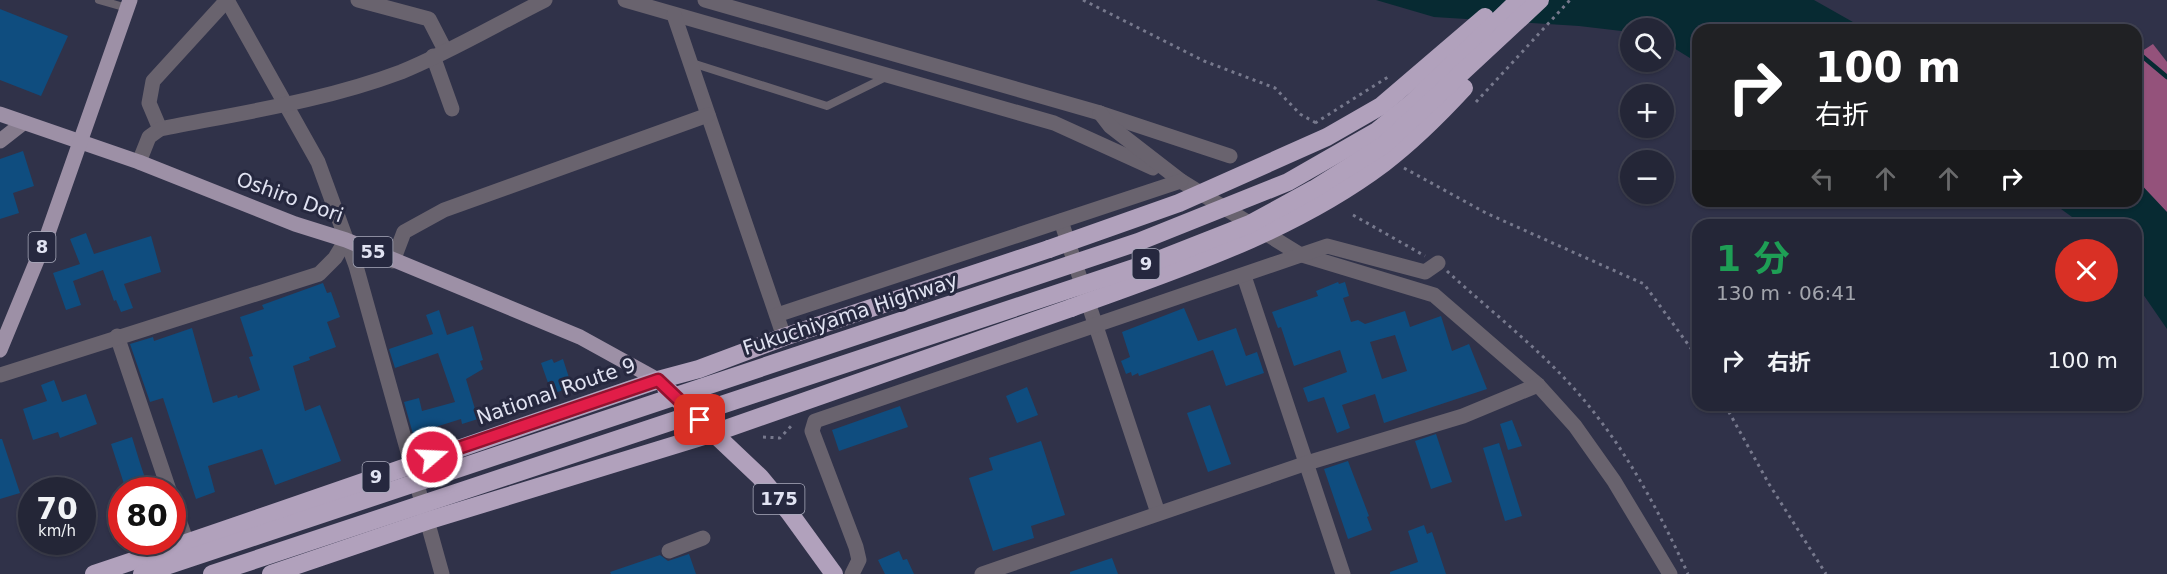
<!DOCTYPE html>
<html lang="ja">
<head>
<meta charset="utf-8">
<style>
  :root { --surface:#242637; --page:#2c2e3f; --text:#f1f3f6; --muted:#a3a5ad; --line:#414352 }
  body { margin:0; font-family:"DejaVu Sans","Noto Sans JP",sans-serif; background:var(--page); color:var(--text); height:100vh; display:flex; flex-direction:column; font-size:22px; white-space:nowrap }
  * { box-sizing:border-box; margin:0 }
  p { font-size:20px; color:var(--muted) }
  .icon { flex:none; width:33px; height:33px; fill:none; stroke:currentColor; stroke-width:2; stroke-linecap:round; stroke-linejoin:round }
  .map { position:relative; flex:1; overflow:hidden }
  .sheet { position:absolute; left:1692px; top:219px; width:450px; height:192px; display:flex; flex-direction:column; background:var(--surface); border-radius:18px; box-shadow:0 2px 4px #0004,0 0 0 2px var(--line) }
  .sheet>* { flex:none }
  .top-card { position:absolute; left:1692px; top:24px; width:450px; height:183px; border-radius:18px; box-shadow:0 2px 4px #0004,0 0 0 2px var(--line); background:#202124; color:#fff; overflow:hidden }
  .controls { position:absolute; left:1620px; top:18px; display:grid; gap:12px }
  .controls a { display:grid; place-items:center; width:54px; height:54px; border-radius:50%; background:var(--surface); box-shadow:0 2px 4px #0004,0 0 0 2px var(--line); font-size:30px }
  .speed { position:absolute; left:18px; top:477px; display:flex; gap:12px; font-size:30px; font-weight:700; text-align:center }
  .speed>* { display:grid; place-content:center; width:78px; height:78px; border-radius:50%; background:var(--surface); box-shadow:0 2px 4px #0004,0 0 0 2px var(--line); line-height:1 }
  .speed small { font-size:15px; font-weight:400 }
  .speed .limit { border:9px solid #d22; background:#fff; color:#111 }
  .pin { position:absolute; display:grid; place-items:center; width:51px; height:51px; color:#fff; margin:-26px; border-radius:12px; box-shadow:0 3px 9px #0006 }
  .me { position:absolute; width:66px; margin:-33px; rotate:71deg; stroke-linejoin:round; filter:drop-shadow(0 0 4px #0008) }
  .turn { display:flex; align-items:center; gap:21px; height:126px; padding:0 24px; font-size:27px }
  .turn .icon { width:78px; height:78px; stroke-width:2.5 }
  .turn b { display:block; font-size:42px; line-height:51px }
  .lanes { display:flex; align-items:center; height:57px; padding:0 24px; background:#0003; justify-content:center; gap:30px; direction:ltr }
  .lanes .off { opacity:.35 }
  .round { display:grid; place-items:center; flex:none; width:63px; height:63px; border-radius:32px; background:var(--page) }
  .summary { display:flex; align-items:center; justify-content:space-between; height:102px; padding:0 24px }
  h1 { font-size:36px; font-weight:700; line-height:45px; color:#1e9e55 }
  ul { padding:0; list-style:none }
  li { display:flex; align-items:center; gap:18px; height:78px; padding:0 24px }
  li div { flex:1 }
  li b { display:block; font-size:22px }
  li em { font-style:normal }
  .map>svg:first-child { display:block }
</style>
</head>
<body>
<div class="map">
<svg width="2167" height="574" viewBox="0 0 2167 574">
  <rect width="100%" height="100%" fill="#303249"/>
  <polygon fill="#94527b" points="2153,44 2167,62 2167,245 2136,201 2136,55"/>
  <g fill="#072a32">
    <polygon points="1376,0 1814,0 1867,30 1698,30 1698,63 1664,42 1664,28 1630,28 1630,32 1579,26 1434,17"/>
    <polygon points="2136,179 2167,212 2167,329 2136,284 2136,225 2083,225 2050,201 2136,201"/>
  </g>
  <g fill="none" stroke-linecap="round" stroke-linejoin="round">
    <polyline stroke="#072a32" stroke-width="4.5" points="2136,51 2167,77"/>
  </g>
  <g fill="#0f4d7f" fill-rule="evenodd">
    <polygon points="0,9 68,36 41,96 0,80"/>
    <polygon points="23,151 34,186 13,193 19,213 0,219 0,159"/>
    <polygon points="86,233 94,254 151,236 161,272 124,284 133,308 121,312 116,300 114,301 103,270 73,281 81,305 66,310 53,273 80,264 70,239"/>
    <path d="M1338,282L1339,284L1345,282L1349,296L1343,298L1351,322L1358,320L1365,324L1405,311L1410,327L1441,316L1452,351L1469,344L1487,389L1384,423L1375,394L1342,405L1350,428L1337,433L1324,397L1308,402L1303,388L1347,372L1340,350L1294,366L1281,327L1278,328L1272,312L1318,296L1316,291ZM1395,335L1407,371L1382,379L1370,342Z"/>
    <polygon points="323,283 327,293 331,292 340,317 327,322 336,347 309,357 310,360 293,366 305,411 320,405 341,461 275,485 262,449 208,466 215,492 196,499 163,398 150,402 130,344 153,337 154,341 192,328 213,403 237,395 238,398 260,390 249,357 253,356 240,317 264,309 262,305"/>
    <polygon points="1184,308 1198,341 1236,328 1246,356 1257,352 1264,373 1226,386 1213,350 1139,376 1138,373 1132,376 1131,372 1126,374 1121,361 1130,357 1122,332"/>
    <polygon points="439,310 447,335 473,326 483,360 480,361 483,369 466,379 478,419 462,424 461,419 413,434 404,402 419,398 422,411 455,402 438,353 395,368 389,349 433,334 426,315"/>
    <polygon points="552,359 554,363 563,359 572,387 552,394 541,363"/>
    <polygon points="54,380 62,402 86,394 97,424 60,438 58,432 33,440 23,409 47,401 41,385"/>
    <polygon points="1027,387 1038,415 1017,423 1006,396"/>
    <polygon points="1210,405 1231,464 1208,472 1187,413"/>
    <polygon points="900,406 908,427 839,451 832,430"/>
    <polygon points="1512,420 1522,446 1508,450 1500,424"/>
    <polygon points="1436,434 1452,482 1431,489 1415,441"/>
    <polygon points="132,437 140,463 149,490 126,490 111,444"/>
    <polygon points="0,439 2,439 20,493 0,499"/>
    <polygon points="1041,441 1065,515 1031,526 1034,538 993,551 969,478 993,470 989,458"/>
    <polygon points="1499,443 1522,516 1505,521 1483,448"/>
    <polygon points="1348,461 1369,516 1367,517 1372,530 1348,539 1324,469"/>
    <polygon points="1424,525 1427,534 1432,532 1446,574 1390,574 1390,572 1418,562 1408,531"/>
    <polygon points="899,551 903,560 907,559 914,574 885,574 878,560"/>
    <polygon points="689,554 696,574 611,574 610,572 660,555 668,561"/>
    <polygon points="1112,558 1118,574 1070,574 1070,572"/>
  </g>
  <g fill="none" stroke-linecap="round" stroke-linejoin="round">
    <g stroke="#77798d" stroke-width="3" stroke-dasharray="3 4.5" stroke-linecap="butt">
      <polyline points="1083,0 1204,61 1275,88 1300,114 1318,124"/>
      <polyline points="1404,168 1486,213 1644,284 1698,358"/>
      <polyline points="1353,215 1425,256"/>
      <path d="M1447,271C1499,319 1557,362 1599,419C1635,466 1663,520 1688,574"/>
      <polyline points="1725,405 1769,484 1826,574"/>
      <polyline points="763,437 780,438 794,423"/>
    </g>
    <g stroke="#69636e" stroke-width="8">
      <polyline points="99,0 127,8"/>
      <polyline points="692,63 827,106 886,77"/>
    </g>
    <g stroke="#69636e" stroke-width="15">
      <polyline points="227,0 318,162 356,266 442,574"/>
      <polyline points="358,0 429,19 445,50"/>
      <polyline points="625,0 1054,123 1153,168"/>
      <polyline points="705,0 1100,113 1230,156"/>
      <polyline points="674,15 784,337"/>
      <polyline points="433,56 452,109"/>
      <polyline points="1100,113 1110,126 1181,181 1299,254 1434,295 1538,385 1575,426 1614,481 1670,574"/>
      <polyline points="160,129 149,103 153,81 227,0"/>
      <path d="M139,162L149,137L160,129C240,113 324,101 401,72C450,52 497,24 545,0"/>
      <polyline points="1061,221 1158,513"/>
      <polyline points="393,261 404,232 444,210 708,115"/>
      <polyline points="1244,276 1343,574"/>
      <polyline points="777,315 1181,181"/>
      <polyline points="117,336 169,490"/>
      <polyline points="0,375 319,274 335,258 346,240"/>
      <polyline points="172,500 187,543"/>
      <polyline points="669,551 703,538"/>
      <polyline points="852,574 859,560 856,547 812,431 815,421 1327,246 1425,272 1438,263"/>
      <polyline points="982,574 1307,463 1463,416 1538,385"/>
    </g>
    <polyline stroke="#867c8d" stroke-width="15" points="0,141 23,123"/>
    <g stroke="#9d90a6" stroke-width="15">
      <polyline points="0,114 139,162 295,224 346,240 580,337 658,380"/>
      <polyline points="0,350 47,236 130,0"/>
    </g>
    <g stroke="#b1a1bc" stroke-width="18">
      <polyline points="666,388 760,477 789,512 834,574"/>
      <path d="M94,574C283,511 470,444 658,380L699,369L784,337L1049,249"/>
      <polyline points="271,574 427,521 714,433 1071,308"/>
    </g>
    <g stroke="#77798d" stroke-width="3" stroke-dasharray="3 4.5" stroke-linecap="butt">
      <polyline points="1476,102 1570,0"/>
      <polyline points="1315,123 1388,77"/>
    </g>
    <g stroke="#b1a1bc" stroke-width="18">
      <polyline points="1049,249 1179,203 1327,137 1381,106 1485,17"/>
      <path d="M1071,308C1178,269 1291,233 1384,163C1413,141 1439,115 1464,88"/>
      <polyline points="142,574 1138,242 1288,182 1377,131 1413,102 1519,0"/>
      <polyline points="212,574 1161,259 1250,224 1314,189 1384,145 1540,0"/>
    </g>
  </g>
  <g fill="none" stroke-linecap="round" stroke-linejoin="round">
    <g stroke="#92132f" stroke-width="15">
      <polyline id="route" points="432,457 658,380 700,420"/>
    </g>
    <use href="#route" stroke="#e11d48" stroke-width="10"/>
  </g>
  <g text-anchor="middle" stroke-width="6" stroke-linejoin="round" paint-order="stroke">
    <g fill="#26283f" stroke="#a9abbc" stroke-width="1.5">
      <rect x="28.5" y="232" width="27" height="30" rx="4.5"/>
      <rect x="353.5" y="237" width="39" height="30" rx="4.5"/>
      <rect x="1132.5" y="249" width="27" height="30" rx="4.5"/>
      <rect x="362.5" y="462" width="27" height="30" rx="4.5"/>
      <rect x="753.5" y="484" width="51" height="30" rx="4.5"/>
    </g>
    <g font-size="18" font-weight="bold" fill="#e1e3f2">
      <text x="42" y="253">8</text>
      <text x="373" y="258">55</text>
      <text x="1146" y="270">9</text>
      <text x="376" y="483">9</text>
      <text x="779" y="505">175</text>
    </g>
    <g font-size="20" fill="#e1e3f2" stroke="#26283f">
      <text transform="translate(290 197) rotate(20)" y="7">Oshiro Dori</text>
      <text transform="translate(850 314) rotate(-18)" y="7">Fukuchiyama Highway</text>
      <text transform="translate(556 391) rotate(-19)" y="7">National Route 9</text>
    </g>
  </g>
</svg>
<div class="controls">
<a><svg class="icon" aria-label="search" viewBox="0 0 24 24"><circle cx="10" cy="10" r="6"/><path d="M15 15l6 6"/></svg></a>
<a>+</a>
<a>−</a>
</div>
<div class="speed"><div>70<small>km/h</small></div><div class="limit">80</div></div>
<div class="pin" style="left:700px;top:420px;background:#d93025"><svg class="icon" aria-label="arrive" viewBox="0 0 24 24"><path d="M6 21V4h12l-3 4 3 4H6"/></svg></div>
<svg class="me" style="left:432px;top:457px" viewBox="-20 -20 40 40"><circle r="17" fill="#e11d48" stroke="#fff" stroke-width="3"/><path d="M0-11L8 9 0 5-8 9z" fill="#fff"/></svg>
<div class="top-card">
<div class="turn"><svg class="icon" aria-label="right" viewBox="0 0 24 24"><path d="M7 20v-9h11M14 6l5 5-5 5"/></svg><div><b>100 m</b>右折</div></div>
<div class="lanes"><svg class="icon off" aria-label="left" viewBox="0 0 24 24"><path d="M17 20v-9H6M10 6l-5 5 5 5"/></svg><svg class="icon off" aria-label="ahead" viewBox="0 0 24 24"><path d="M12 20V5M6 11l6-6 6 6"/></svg><svg class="icon off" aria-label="ahead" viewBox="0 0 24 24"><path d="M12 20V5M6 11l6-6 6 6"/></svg><svg class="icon" aria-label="right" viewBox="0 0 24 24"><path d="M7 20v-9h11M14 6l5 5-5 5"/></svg></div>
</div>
<section class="sheet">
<div class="summary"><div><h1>1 分</h1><p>130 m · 06:41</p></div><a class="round" style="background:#d93025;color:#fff"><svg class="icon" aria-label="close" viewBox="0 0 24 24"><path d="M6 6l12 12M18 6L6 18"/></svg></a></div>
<ul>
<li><svg class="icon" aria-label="right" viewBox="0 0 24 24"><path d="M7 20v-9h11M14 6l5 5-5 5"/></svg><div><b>右折</b></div><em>100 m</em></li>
</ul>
</section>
</div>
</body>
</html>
